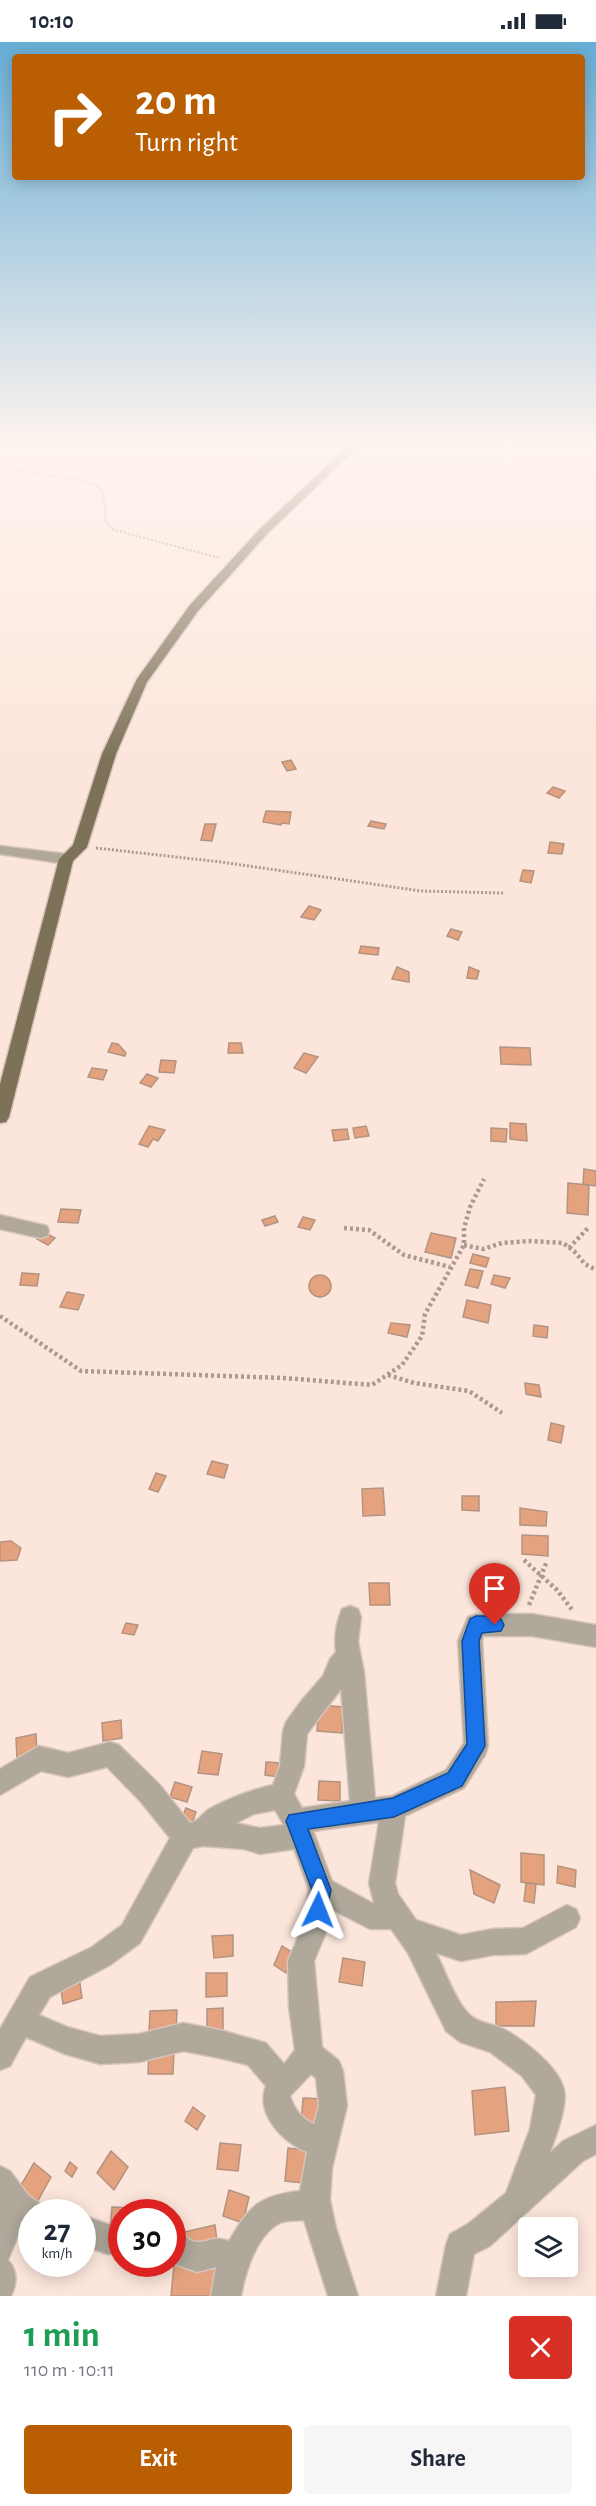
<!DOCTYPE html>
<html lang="en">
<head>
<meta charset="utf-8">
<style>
  :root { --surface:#fff; --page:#f6f6f7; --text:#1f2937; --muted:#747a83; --accent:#b95e02 }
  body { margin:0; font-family:"Alegreya Sans",sans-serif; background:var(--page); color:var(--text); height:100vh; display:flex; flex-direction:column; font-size:22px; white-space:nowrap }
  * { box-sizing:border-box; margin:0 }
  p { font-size:20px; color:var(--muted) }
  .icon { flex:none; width:33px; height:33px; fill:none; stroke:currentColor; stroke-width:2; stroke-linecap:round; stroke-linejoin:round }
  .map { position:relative; height:2254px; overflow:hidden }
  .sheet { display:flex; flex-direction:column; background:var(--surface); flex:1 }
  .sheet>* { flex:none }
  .banner { position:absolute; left:12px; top:12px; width:573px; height:126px; border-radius:6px; box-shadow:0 3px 15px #0003; background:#b95e02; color:#fff; overflow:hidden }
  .tools { position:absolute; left:518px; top:2175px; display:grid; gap:12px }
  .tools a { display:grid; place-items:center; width:60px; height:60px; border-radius:6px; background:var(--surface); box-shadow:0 3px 15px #0003; font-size:30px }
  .speed { position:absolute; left:18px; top:2157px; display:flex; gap:12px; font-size:30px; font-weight:700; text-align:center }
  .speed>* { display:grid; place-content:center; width:78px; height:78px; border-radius:50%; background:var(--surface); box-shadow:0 3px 15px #0003; line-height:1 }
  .speed small { font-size:15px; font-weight:400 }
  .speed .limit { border:9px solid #d22; background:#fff; color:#111 }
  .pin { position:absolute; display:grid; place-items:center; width:51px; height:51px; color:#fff; margin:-62px -26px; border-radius:50% 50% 50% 0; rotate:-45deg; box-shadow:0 0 6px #0007 }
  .pin .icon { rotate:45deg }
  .me { position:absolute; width:66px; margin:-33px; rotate:2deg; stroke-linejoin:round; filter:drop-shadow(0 0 4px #0008) }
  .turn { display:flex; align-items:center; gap:21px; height:126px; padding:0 24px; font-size:27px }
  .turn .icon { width:78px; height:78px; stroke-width:2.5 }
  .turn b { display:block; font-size:42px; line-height:51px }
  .round { display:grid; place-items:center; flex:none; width:63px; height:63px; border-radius:6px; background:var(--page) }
  .headline { display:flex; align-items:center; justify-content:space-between; height:102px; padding:0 24px }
  h1 { font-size:36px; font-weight:700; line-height:45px; color:#1e9e55 }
  .primary-button { display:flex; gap:12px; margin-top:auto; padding:12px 24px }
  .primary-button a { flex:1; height:69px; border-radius:6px; background:var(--accent); color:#fff; font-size:24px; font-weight:700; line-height:69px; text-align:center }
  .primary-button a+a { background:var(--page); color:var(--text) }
  .status { display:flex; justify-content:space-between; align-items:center; height:42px; padding:0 30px; background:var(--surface); direction:ltr }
  .status svg { height:16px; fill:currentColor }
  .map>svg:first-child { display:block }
</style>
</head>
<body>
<div class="status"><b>10:10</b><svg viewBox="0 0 49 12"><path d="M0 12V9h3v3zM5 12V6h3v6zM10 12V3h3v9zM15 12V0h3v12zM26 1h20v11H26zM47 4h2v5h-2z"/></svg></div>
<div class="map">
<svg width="596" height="2254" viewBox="0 0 596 2254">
  <rect width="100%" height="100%" fill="#fce6db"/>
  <g fill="#e4a37e" stroke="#b39381" stroke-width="1.5">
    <polygon points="291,718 296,727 287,729 282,720"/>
    <polygon points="553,745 565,749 559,756 547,751"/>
    <polygon points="266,769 291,770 289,782 282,781 281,783 263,780"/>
    <polygon points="371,779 386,782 384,787 368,784"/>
    <polygon points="205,782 216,782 212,799 201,798"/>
    <polygon points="550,800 564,802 562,812 548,811"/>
    <polygon points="523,828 534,829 531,841 520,839"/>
    <polygon points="309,864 321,868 314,878 301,875"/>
    <polygon points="451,887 462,890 458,898 447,894"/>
    <polygon points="361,904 379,906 378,913 359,911"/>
    <polygon points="397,925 409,930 409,940 392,937"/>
    <polygon points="469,925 479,929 477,937 467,936"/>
    <polygon points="112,1001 118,1002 126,1011 125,1014 108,1010"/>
    <polygon points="229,1001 241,1001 243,1011 228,1011"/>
    <polygon points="500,1005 530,1006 531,1023 501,1022"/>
    <polygon points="304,1011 318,1015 306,1031 294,1026"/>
    <polygon points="161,1018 176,1019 174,1031 159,1030"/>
    <polygon points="92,1026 107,1028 103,1038 88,1035"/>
    <polygon points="147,1032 158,1036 151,1045 140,1041"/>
    <polygon points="510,1081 526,1082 527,1099 510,1097"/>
    <polygon points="149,1084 165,1088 158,1099 153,1097 148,1105 139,1102"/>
    <polygon points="366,1084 369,1094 355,1096 353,1086"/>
    <polygon points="491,1086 507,1087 506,1100 491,1099"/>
    <polygon points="347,1087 349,1097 334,1099 332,1088"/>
    <polygon points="584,1127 596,1129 596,1144 583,1142"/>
    <polygon points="568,1141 589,1143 588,1173 567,1171"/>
    <polygon points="61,1167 81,1168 78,1181 58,1180"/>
    <polygon points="275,1174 278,1180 265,1184 262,1178"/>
    <polygon points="303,1175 315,1178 310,1188 298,1185"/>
    <polygon points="43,1190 55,1196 48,1203 37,1197"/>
    <polygon points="431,1191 456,1196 451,1216 425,1210"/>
    <polygon points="473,1212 489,1216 486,1225 470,1221"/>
    <polygon points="470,1227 483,1229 478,1246 465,1243"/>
    <polygon points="22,1231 39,1232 37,1244 20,1243"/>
    <circle cx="320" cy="1244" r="11"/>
    <polygon points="494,1233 510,1236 505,1246 491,1242"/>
    <polygon points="67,1250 84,1253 78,1268 60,1265"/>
    <polygon points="467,1258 491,1263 488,1281 463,1275"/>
    <polygon points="391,1281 410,1283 407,1295 388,1291"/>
    <polygon points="534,1283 548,1285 547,1296 533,1294"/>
    <polygon points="525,1341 539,1343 541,1355 526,1352"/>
    <polygon points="551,1381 564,1384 561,1401 548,1398"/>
    <polygon points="212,1419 228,1423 224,1436 207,1432"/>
    <polygon points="156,1431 166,1434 158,1450 149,1447"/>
    <polygon points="383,1446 385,1473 363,1474 362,1447"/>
    <polygon points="462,1454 479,1454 479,1469 462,1468"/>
    <polygon points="520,1466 547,1470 546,1484 520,1483"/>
    <polygon points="522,1493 548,1494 548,1514 522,1512"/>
    <polygon points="11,1499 21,1506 17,1518 0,1519 0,1500"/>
    <polygon points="369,1541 389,1541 390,1563 370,1563"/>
    <polygon points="126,1581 138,1583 134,1593 122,1591"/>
    <polygon points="319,1663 343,1665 342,1691 317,1689"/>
    <polygon points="121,1678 122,1696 103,1699 102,1681"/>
    <polygon points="36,1692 37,1713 17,1717 16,1696"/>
    <polygon points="202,1709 222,1712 218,1733 198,1731"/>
    <polygon points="266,1720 281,1721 279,1735 265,1733"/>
    <polygon points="319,1739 340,1740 340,1759 318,1758"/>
    <polygon points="175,1740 192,1745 187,1760 170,1755"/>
    <polygon points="186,1766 196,1770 191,1784 180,1780"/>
    <polygon points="521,1811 544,1813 544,1843 521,1840"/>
    <polygon points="558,1824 576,1828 575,1845 557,1841"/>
    <polygon points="470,1828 500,1843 494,1861 474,1852"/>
    <polygon points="526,1841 536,1842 534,1861 524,1859"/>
    <polygon points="233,1893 233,1914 214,1916 212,1894"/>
    <polygon points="282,1904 295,1912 286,1931 274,1923"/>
    <polygon points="343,1916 365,1920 362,1944 339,1940"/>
    <polygon points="206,1931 227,1931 227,1954 206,1955"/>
    <polygon points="79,1935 82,1956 63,1962 60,1941"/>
    <polygon points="536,1959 534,1984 496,1984 496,1960"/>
    <polygon points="223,1966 223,1988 207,1988 207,1967"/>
    <polygon points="177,1968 176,1990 149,1991 150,1969"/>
    <polygon points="149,2008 174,2009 173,2032 148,2032"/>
    <polygon points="505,2045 509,2089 475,2093 472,2049"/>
    <polygon points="303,2056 324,2057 322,2085 301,2083"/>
    <polygon points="193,2065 205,2074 197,2088 185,2079"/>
    <polygon points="220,2101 241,2103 238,2129 217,2127"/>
    <polygon points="288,2106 315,2109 313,2142 285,2139"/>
    <polygon points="111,2109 128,2125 114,2148 97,2131"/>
    <polygon points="70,2120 77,2126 72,2135 65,2129"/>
    <polygon points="34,2121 51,2135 35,2164 17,2150"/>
    <polygon points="229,2148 249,2155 243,2181 223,2174"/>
    <polygon points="112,2165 133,2166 132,2170 122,2170 122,2189 110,2188"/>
    <polygon points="215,2183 217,2199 181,2207 180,2191"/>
    <polygon points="174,2223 220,2228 218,2254 171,2254"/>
  </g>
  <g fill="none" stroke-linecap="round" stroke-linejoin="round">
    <g stroke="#d8c4ba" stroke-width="3">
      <g id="minor">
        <polygon points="0,804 66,812 73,817 66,822 0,812"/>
        <polygon points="0,1173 47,1184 49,1189 47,1194 40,1196 0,1187"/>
        <path d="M350,1564L358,1567L361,1575L358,1600L364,1630L375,1756L392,1754L446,1728L464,1701L458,1599L468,1575L476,1572H532L596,1583V1605L532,1594H483L482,1599L488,1704L485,1713L464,1746L405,1774L395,1841L398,1852L416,1878L461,1893L493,1887L523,1886L567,1863L576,1867L580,1876L576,1885L526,1912L493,1913L461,1919L436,1911C445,1928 454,1955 466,1969C476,1982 494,1981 507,1989C526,2000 559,2025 564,2048C568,2063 555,2096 550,2111L563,2099L596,2083V2112L583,2119L490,2204L474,2212L466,2254H436L446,2203L450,2192L468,2182L506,2151L530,2087L536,2053L522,2034L490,2010L460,2000L446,1989L408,1911L391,1887H370L331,1867L327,1888L314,1919L322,2005L339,2019L343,2029L347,2064L332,2126L330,2158L336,2186L358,2254H328L304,2178C297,2179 286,2178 280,2181C257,2192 245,2231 241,2254H211L216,2225L197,2230L172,2221V2185C182,2189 187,2199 196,2200C210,2201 210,2193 229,2199C250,2163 259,2154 300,2149L307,2110C283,2100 255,2072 266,2044L248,2023L220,2016L183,2009L139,2020L100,2022L65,2012L26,1995L10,2024L0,2028V1987L30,1935L92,1905L122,1883L170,1796L141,1760L107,1725L68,1735L41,1729L0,1753V1727L39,1704L68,1711L110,1700L119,1703L159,1742L190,1781C199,1779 202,1772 209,1767C230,1756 250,1748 273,1743L280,1724L283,1689L286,1680L302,1658L323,1634L330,1617L336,1610C334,1596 336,1581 342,1567ZM341,1647L350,1759L302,1766L294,1752L304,1724L307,1692ZM275,1768L284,1783L260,1786L236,1781L254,1772ZM379,1780L369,1841L374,1861H372L332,1839L313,1789ZM203,1804L244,1807L260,1812L294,1807L309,1848L301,1888L288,1919L289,1965L295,2008L285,2021L284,2022L266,2001L220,1988L183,1981L139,1992L100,1994L67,1985L39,1973L50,1955L110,1923L140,1901L193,1806ZM311,2032L316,2036L319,2064L314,2082C302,2077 294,2067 290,2054Z"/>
        <path d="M0,2124L10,2129L28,2153L42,2163L46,2170H32V2188L22,2184L8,2218C18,2229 17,2242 11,2254H0Z"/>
        <polygon points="82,2173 107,2182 122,2182 122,2212 107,2212 82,2203"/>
      </g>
    </g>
    <g stroke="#d8c4ba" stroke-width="3">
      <polygon id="major" points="349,403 360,403 268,491 198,569 147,640 116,712 87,805 73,819 9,1075 6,1080 0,1081 0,1042 59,817 73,803 102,712 137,637 190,563 260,487"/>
    </g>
    <polyline stroke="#ac9990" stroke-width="2" stroke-dasharray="2 2" stroke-linecap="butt" points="0,425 94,441 103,449 106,480 114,488 220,516"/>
    <polyline stroke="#ac9990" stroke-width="3" stroke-dasharray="2 2" stroke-linecap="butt" points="96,806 221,820 421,849 504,851"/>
    <g stroke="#ac9990" stroke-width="4.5" stroke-dasharray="3 3" stroke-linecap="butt">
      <polyline points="344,1186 369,1188 404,1213 450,1225"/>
      <polyline points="464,1203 483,1207 502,1201 531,1199 563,1201 574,1209 585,1222 596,1228"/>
      <polyline points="569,1206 588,1186"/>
      <polyline points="0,1274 81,1329 284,1336 372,1343 402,1323 422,1294 425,1272 464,1203 464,1186 470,1165 484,1137"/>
      <polyline points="388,1333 414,1341 469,1349 502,1371"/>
      <polyline points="524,1518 557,1548 573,1569"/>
      <polyline points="529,1563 547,1519"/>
    </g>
    <use href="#minor" fill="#afa89b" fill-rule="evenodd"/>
    <use href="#major" fill="#7d7158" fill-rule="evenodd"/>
  </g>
  <linearGradient id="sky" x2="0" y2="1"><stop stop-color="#67add5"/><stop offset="0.56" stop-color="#fef4ef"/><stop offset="1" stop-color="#fef4ef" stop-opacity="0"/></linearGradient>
  <rect width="596" height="719" fill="url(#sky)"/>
  <polygon fill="#1a73e8" stroke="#114b97" stroke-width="1.5" points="476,1574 495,1574 501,1577 504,1583 501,1589 482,1591 479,1599 485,1704 462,1744 394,1775 308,1787 331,1848 325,1875 318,1878 311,1875 308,1868 312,1848 286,1779 289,1773 393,1756 448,1731 467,1702 462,1599 470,1577"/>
</svg>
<div class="tools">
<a><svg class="icon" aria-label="layers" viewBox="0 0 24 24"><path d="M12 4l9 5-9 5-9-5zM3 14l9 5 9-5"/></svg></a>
</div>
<div class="speed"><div>27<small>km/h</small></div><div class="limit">30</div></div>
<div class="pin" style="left:495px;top:1583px;background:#d93025"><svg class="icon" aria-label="arrive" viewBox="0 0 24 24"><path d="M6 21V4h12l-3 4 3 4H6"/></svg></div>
<svg class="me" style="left:318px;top:1868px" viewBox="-20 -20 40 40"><path d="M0-17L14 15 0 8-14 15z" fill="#1a73e8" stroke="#fff" stroke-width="4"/></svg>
<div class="banner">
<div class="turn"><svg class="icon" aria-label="right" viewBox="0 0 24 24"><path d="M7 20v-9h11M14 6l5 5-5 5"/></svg><div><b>20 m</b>Turn right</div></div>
</div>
</div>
<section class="sheet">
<div class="headline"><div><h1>1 min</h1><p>110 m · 10:11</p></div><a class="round" style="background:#d93025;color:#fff"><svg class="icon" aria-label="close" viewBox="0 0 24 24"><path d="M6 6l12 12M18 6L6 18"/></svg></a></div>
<div class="primary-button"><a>Exit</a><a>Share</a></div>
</section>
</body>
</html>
